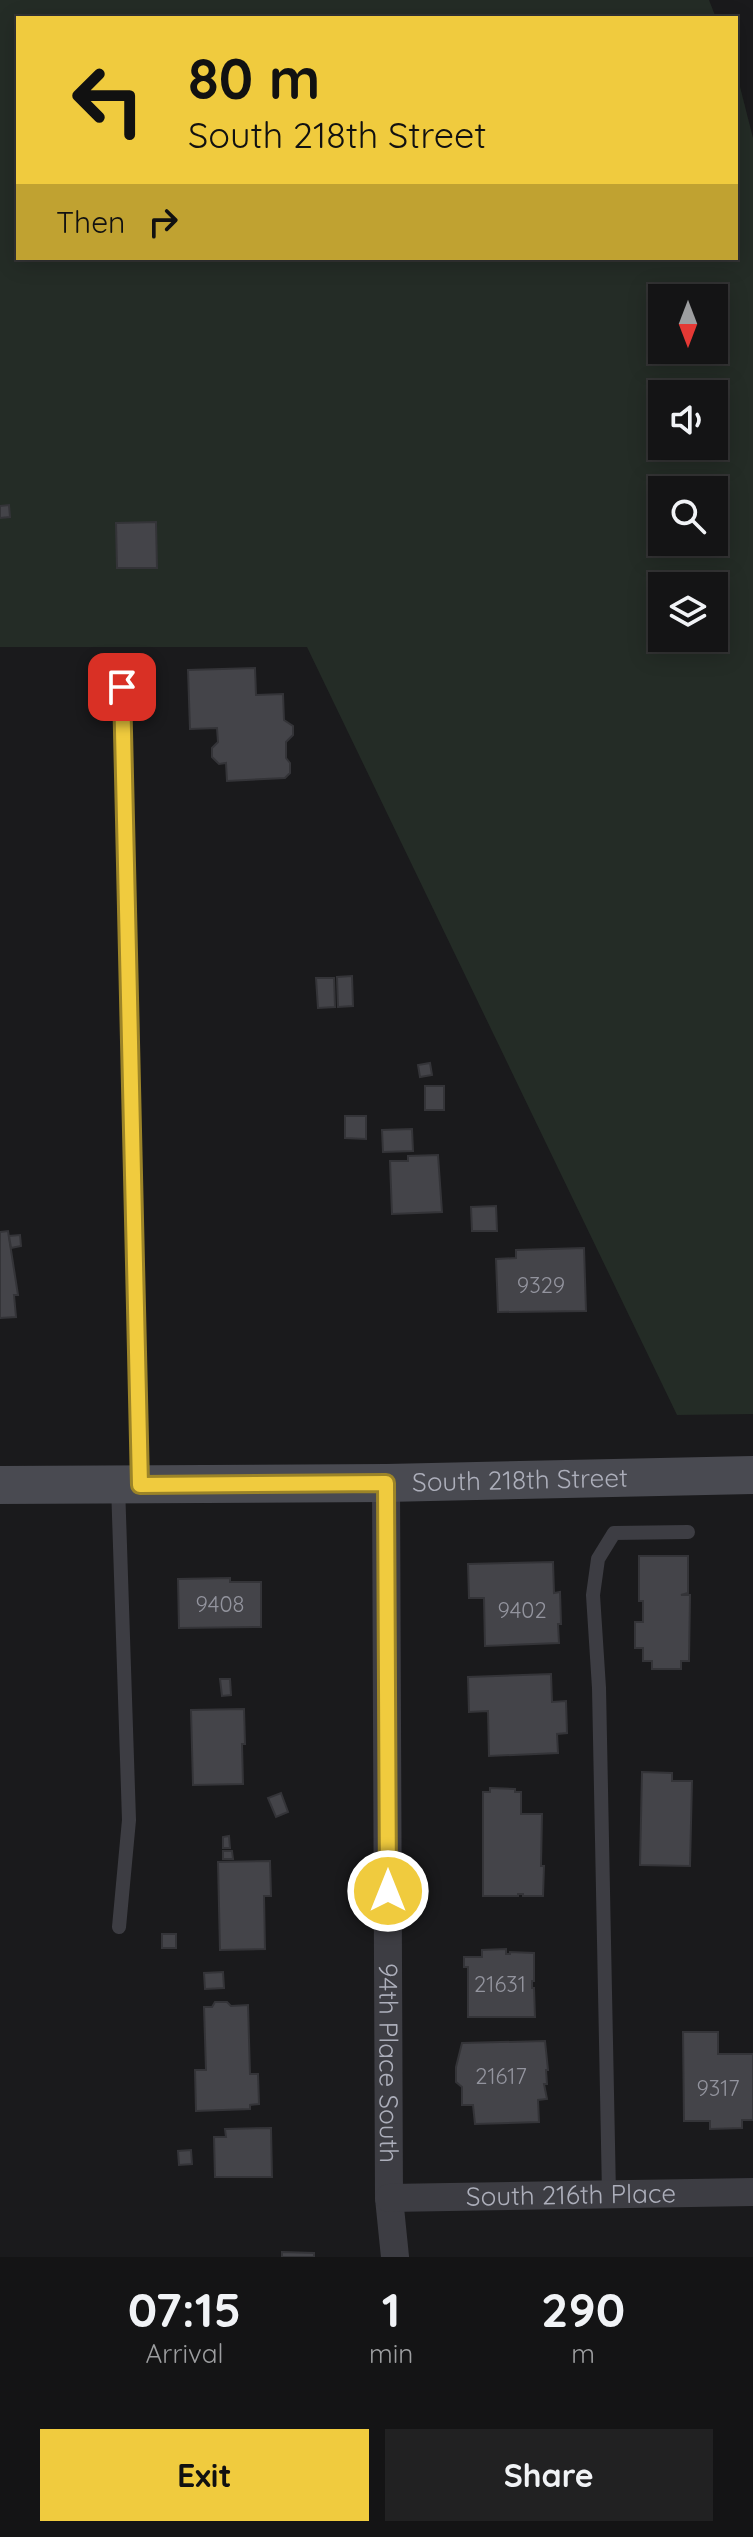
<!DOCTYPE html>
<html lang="en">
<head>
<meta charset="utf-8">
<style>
  :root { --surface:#141415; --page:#212122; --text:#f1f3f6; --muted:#9d9ea0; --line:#333334; --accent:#f0cb3e }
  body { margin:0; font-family:Quicksand,sans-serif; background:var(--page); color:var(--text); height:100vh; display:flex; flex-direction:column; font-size:30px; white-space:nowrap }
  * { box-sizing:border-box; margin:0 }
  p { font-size:26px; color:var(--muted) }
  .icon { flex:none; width:44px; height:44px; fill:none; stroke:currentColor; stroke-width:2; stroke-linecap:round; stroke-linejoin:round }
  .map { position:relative; height:2257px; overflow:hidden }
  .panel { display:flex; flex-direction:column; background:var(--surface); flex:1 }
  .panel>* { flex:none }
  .banner { position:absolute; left:16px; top:16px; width:722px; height:244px; border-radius:0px; box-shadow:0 4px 20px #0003,0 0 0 2px var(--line); background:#f0cb3e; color:#111; overflow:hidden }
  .needle { width:52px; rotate:180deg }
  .controls { position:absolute; left:648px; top:284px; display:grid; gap:16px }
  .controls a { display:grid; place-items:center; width:80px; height:80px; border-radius:0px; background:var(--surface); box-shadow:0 4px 20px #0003,0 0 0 2px var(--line); font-size:40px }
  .pin { position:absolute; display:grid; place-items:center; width:68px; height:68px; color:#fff; margin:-34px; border-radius:16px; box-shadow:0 4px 12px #0006 }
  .me { position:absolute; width:88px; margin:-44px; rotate:0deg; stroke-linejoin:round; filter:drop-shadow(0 0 6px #0008) }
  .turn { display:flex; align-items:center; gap:28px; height:168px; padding:0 40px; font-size:36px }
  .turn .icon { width:104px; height:104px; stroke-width:2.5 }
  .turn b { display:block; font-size:56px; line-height:68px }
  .then { display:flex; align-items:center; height:76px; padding:0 40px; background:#0003; gap:16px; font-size:30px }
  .eta { display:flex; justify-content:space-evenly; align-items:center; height:136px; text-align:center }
  .eta b { font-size:48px; font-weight:700; line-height:56px }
  .primary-button { display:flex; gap:16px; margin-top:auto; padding:16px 40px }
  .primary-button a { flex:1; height:92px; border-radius:0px; background:var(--accent); color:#111; font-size:32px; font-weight:700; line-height:92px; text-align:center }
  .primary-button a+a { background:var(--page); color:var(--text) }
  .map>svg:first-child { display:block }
</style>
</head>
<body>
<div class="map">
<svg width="753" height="2257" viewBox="0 0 753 2257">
  <rect width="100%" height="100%" fill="#1a1a1c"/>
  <path fill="#242c26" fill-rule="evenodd" d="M0,0H709L716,18H18V258H736V71L753,138V1414L677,1415L307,647H0ZM662,298H714V350H662ZM662,394H714V446H662ZM662,490H714V542H662ZM662,586H714V638H662Z"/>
  <g fill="#444449" stroke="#343438" stroke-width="2">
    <polygon points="9,505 10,517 0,518 0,506"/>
    <polygon points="156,522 157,568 117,568 116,523"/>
    <polygon points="255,668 256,695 283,694 284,720 293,726 293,735 286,742 286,758 290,763 290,773 285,778 227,781 226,763 219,764 212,757 212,748 218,742 217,728 190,729 188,670"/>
    <polygon points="352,976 353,1006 338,1007 337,977"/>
    <polygon points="316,978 334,978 335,1007 318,1008"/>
    <polygon points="430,1063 432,1075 420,1077 418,1065"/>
    <rect x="425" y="1086" width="19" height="24"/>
    <polygon points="345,1116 366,1116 366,1139 345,1138"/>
    <polygon points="412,1129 413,1151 383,1152 382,1130"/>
    <polygon points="438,1155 442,1212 392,1214 390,1161 408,1161 408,1156"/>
    <polygon points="496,1206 497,1231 472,1231 471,1207"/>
    <polygon points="8,1231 18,1295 14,1295 16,1317 0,1318 0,1232"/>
    <polygon points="20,1235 21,1246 11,1248 9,1236"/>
    <polygon points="584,1248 586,1311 498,1312 496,1259 516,1258 516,1250"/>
    <polygon points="639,1556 688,1556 688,1593 681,1595 690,1595 689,1661 681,1661 681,1669 652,1669 652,1661 643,1661 643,1648 635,1648 635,1622 643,1622 643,1601 639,1601"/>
    <polygon points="553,1562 554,1593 560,1592 561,1624 558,1624 559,1643 485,1646 484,1598 469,1598 468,1564"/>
    <polygon points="230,1578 230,1582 261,1582 261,1627 179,1628 178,1579"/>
    <polygon points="551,1674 552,1702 566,1701 567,1733 557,1734 558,1753 489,1756 488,1711 469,1712 468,1677"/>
    <polygon points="220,1679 230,1679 231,1695 222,1696"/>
    <polygon points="244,1709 245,1744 242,1744 243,1784 193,1785 191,1710"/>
    <polygon points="642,1772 672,1773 672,1781 692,1781 690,1866 640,1865"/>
    <polygon points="490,1788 515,1789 515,1792 521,1792 521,1814 542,1814 541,1866 544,1866 543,1896 523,1896 523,1894 518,1894 518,1896 483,1896 483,1792 490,1792"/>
    <polygon points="281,1793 288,1812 276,1817 268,1798"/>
    <polygon points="229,1836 230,1848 223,1848 223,1837"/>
    <polygon points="223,1851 232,1851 233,1859 223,1859"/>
    <polygon points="270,1861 271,1896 264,1896 265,1949 220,1950 218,1862"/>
    <rect x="162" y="1934" width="14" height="14"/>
    <polygon points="506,1949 506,1954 510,1954 510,1952 534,1953 534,1981 532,1981 532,1988 534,1988 535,2017 468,2017 468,1967 464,1967 464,1957 482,1957 482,1950"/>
    <polygon points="223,1972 224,1988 205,1989 204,1973"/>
    <polygon points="215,2002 227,2002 231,2006 248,2005 250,2074 258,2074 259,2104 250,2105 250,2109 196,2111 195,2070 206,2070 204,2007 212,2007"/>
    <polygon points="683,2032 718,2032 718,2054 753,2054 753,2120 742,2120 742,2128 710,2129 710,2121 684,2121"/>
    <polygon points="545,2041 548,2070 546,2070 547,2084 544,2084 547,2099 538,2100 539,2122 475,2124 473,2105 462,2105 462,2087 456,2082 456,2067 462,2043"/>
    <polygon points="271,2128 272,2177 215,2177 214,2137 226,2137 225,2129"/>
    <polygon points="191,2150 192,2164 179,2165 178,2151"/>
    <polygon points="282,2252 314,2253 314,2257 282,2257"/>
  </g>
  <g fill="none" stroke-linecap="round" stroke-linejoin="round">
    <g stroke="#3d3d43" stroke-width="14">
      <polyline points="122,687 140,1484"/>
      <polyline points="118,1485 129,1820 119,1927"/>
      <polyline points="609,2194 599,1688 593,1595 598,1559 614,1533 688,1532"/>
    </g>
    <g stroke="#3d3d43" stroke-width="28">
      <path id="s1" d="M386,1483L389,2198L395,2257"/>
      <path id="s2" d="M389,2198L753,2192"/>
    </g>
    <path stroke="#494a51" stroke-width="38" id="s3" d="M0,1485L386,1483L753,1475"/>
  </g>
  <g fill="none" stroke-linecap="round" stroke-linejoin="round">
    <g stroke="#9c8428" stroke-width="20">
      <polyline id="route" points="122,687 140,1485 386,1483 388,1891"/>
    </g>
    <use href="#route" stroke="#f0cb3e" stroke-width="14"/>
  </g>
  <g text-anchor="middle" stroke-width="6" stroke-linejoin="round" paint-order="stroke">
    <g font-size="22" fill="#93949e">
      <text x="541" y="1293">9329</text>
      <text x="220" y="1612">9408</text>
      <text x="522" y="1618">9402</text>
      <text x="500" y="1992">21631</text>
      <text x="501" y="2084">21617</text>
      <text x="718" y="2096">9317</text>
    </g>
    <g font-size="26" fill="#adafbb" stroke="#151517">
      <text dy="9" stroke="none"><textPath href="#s3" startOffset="520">South 218th Street</textPath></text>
      <text dy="9" stroke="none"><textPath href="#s1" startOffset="580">94th Place South</textPath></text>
      <text dy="9" stroke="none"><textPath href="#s2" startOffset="182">South 216th Place</textPath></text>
    </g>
  </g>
</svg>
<div class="controls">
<a><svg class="needle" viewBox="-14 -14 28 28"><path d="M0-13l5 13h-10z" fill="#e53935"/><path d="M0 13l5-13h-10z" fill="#9d9ea0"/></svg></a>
<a><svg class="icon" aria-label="sound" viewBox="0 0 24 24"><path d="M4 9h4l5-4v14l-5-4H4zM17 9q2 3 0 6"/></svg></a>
<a><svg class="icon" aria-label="search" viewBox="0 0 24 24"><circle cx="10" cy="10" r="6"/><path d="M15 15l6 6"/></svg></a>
<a><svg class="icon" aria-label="layers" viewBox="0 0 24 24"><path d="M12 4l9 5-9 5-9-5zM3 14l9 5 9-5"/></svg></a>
</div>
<div class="pin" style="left:122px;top:687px;background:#d93025"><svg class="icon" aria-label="arrive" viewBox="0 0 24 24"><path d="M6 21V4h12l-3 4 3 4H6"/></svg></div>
<svg class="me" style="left:388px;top:1891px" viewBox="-20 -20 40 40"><circle r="17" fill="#f0cb3e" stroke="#fff" stroke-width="3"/><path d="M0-11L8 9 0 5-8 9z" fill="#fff"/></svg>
<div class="banner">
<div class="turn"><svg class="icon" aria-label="left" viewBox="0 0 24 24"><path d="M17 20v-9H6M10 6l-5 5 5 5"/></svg><div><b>80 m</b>South 218th Street</div></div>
<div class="then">Then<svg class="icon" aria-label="right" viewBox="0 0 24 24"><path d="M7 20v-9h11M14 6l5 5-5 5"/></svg></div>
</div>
</div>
<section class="panel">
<div class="eta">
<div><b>07:15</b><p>Arrival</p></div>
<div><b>1</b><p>min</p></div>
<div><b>290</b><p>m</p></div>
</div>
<div class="primary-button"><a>Exit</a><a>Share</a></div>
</section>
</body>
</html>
